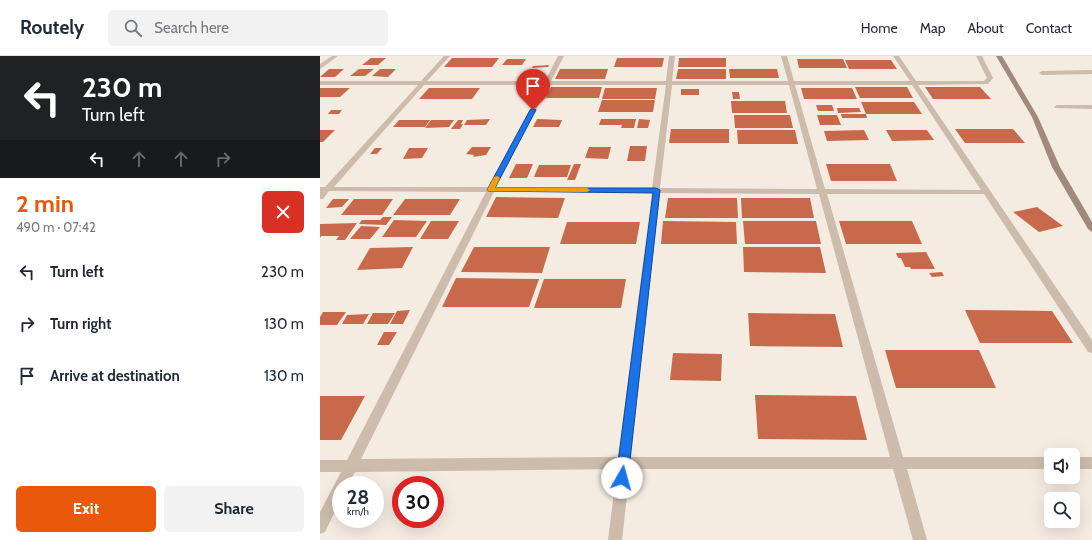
<!DOCTYPE html>
<html lang="en">
<head>
<meta charset="utf-8">
<style>
  :root { --surface:#fff; --page:#f2f2f3; --text:#1f2937; --muted:#747a83; --line:#e0e1e3; --accent:#ea580c }
  body { margin:0; font-family:Cabin,sans-serif; background:var(--page); color:var(--text); height:100vh; display:flex; flex-direction:column; font-size:15px; white-space:nowrap }
  * { box-sizing:border-box; margin:0 }
  p { font-size:13px; color:var(--muted) }
  .icon { flex:none; width:22px; height:22px; fill:none; stroke:currentColor; stroke-width:2; stroke-linecap:round; stroke-linejoin:round }
  .map { position:relative; flex:1; overflow:hidden }
  .details { display:flex; flex-direction:column; background:var(--surface); width:320px }
  .details>* { flex:none }
  .guide { background:#202124; color:#fff; overflow:hidden }
  .tools { position:absolute; left:724px; top:392px; display:grid; gap:8px }
  .tools a { display:grid; place-items:center; width:36px; height:36px; border-radius:6px; background:var(--surface); box-shadow:0 4px 16px #0002; font-size:20px }
  .speed { position:absolute; left:12px; top:420px; display:flex; gap:8px; font-size:20px; font-weight:700; text-align:center }
  .speed>* { display:grid; place-content:center; width:52px; height:52px; border-radius:50%; background:var(--surface); box-shadow:0 4px 16px #0002; line-height:1 }
  .speed small { font-size:10px; font-weight:400 }
  .speed .limit { border:6px solid #d22; background:#fff; color:#111 }
  .pin { position:absolute; display:grid; place-items:center; width:34px; height:34px; color:#fff; margin:-41px -17px; border-radius:50% 50% 50% 0; rotate:-45deg; box-shadow:0 0 4px #0007 }
  .pin .icon { rotate:45deg }
  .me { position:absolute; width:44px; margin:-22px; rotate:7deg; stroke-linejoin:round; filter:drop-shadow(0 0 3px #0008) }
  .turn { display:flex; align-items:center; gap:14px; height:84px; padding:0 16px; font-size:18px }
  .turn .icon { width:52px; height:52px; stroke-width:2.5 }
  .turn b { display:block; font-size:28px; line-height:34px }
  .lanes { display:flex; align-items:center; height:38px; padding:0 16px; background:#0003; justify-content:center; gap:20px; direction:ltr }
  .lanes .off { opacity:.35 }
  .round { display:grid; place-items:center; flex:none; width:42px; height:42px; border-radius:6px; background:var(--page) }
  .overview { display:flex; align-items:center; justify-content:space-between; height:68px; padding:0 16px }
  h1 { font-size:24px; font-weight:800; line-height:30px; color:var(--accent) }
  .action { display:flex; gap:8px; margin-top:auto; padding:8px 16px }
  .action a { flex:1; height:46px; border-radius:6px; background:var(--accent); color:#fff; font-size:16px; font-weight:800; line-height:46px; text-align:center }
  .action a+a { background:var(--page); color:var(--text) }
  ul { padding:0; list-style:none }
  li { display:flex; align-items:center; gap:12px; height:52px; padding:0 16px }
  li div { flex:1 }
  li b { display:block; font-size:15px }
  li em { font-style:normal }
  header { display:flex; align-items:center; gap:24px; box-sizing:border-box; height:56px; padding:0 20px; background:var(--surface); border-bottom:1px solid var(--line) }
  header strong { font-size:19px }
  nav { display:flex; gap:22px; margin-inline-start:auto; font-size:14px }
  .search { width:280px; height:36px; background:var(--page); display:flex; align-items:center; gap:10px; box-sizing:border-box; padding:0 14px; border-radius:6px; color:var(--muted); font-size:15px }
  main { display:flex; flex:1; min-height:0 }
  .map>svg:first-child { display:block }
</style>
</head>
<body>
<header>
<strong>Routely</strong>
<div class="search"><svg class="icon" aria-label="search" viewBox="0 0 24 24"><circle cx="10" cy="10" r="6"/><path d="M15 15l6 6"/></svg>Search here</div>
<nav><a>Home</a><a>Map</a><a>About</a><a>Contact</a></nav>
</header>
<main>
<section class="details">
<div class="guide">
<div class="turn"><svg class="icon" aria-label="left" viewBox="0 0 24 24"><path d="M17 20v-9H6M10 6l-5 5 5 5"/></svg><div><b>230 m</b>Turn left</div></div>
<div class="lanes"><svg class="icon" aria-label="left" viewBox="0 0 24 24"><path d="M17 20v-9H6M10 6l-5 5 5 5"/></svg><svg class="icon off" aria-label="ahead" viewBox="0 0 24 24"><path d="M12 20V5M6 11l6-6 6 6"/></svg><svg class="icon off" aria-label="ahead" viewBox="0 0 24 24"><path d="M12 20V5M6 11l6-6 6 6"/></svg><svg class="icon off" aria-label="right" viewBox="0 0 24 24"><path d="M7 20v-9h11M14 6l5 5-5 5"/></svg></div>
</div>
<div class="overview"><div><h1>2 min</h1><p>490 m · 07:42</p></div><a class="round" style="background:#d93025;color:#fff"><svg class="icon" aria-label="close" viewBox="0 0 24 24"><path d="M6 6l12 12M18 6L6 18"/></svg></a></div>
<ul>
<li><svg class="icon" aria-label="left" viewBox="0 0 24 24"><path d="M17 20v-9H6M10 6l-5 5 5 5"/></svg><div><b>Turn left</b></div><em>230 m</em></li>
<li><svg class="icon" aria-label="right" viewBox="0 0 24 24"><path d="M7 20v-9h11M14 6l5 5-5 5"/></svg><div><b>Turn right</b></div><em>130 m</em></li>
<li><svg class="icon" aria-label="arrive" viewBox="0 0 24 24"><path d="M6 21V4h12l-3 4 3 4H6"/></svg><div><b>Arrive at destination</b></div><em>130 m</em></li>
</ul>
<div class="action"><a>Exit</a><a>Share</a></div>
</section>
<div class="map">
<svg width="772" height="484" viewBox="0 0 772 484">
  <rect width="100%" height="100%" fill="#f4ebe1"/>
  <g fill="#c8694b">
    <polygon points="51,2 66,2 58,9 42,9"/>
    <polygon points="132,2 179,2 172,11 124,11"/>
    <polygon points="297,2 344,2 342,11 294,11"/>
    <polygon points="359,2 406,2 406,11 358,11"/>
    <polygon points="187,3 206,3 202,9 182,9"/>
    <polygon points="477,3 523,3 527,12 479,12"/>
    <polygon points="525,4 571,4 577,13 529,13"/>
    <polygon points="229,9 228,11 212,12 213,10"/>
    <polygon points="9,13 24,13 15,21 0,21"/>
    <polygon points="39,13 54,13 45,20 30,20"/>
    <polygon points="60,13 76,13 68,21 52,20"/>
    <polygon points="240,13 288,13 285,23 235,23"/>
    <polygon points="358,13 406,13 406,23 356,23"/>
    <polygon points="409,13 457,13 459,22 410,22"/>
    <polygon points="231,31 282,31 279,42 226,42"/>
    <polygon points="535,31 587,31 593,42 540,42"/>
    <polygon points="605,31 660,31 671,43 613,43"/>
    <polygon points="0,32 30,32 20,41 0,41"/>
    <polygon points="109,32 160,32 152,43 99,43"/>
    <polygon points="285,32 337,32 335,43 282,43"/>
    <polygon points="481,32 532,32 537,43 484,43"/>
    <rect x="361" y="33" width="18" height="6"/>
    <polygon points="412,36 419,36 420,43 413,43"/>
    <polygon points="282,44 335,44 333,56 278,56"/>
    <polygon points="411,45 465,45 467,57 412,57"/>
    <polygon points="541,46 594,46 602,58 546,58"/>
    <polygon points="496,49 512,49 514,55 498,55"/>
    <polygon points="517,52 539,52 541,56 518,57"/>
    <polygon points="11,54 22,54 19,58 8,58"/>
    <polygon points="521,58 546,58 547,62 522,62"/>
    <polygon points="414,59 470,59 473,72 415,72"/>
    <polygon points="497,59 517,59 521,69 500,69"/>
    <polygon points="170,63 166,69 144,69 147,64"/>
    <polygon points="217,63 242,64 239,71 213,71"/>
    <polygon points="281,63 316,63 314,72 301,72 302,69 279,69"/>
    <polygon points="319,63 330,64 328,72 317,72"/>
    <polygon points="79,64 110,64 105,71 73,71"/>
    <polygon points="111,64 134,64 129,71 105,72"/>
    <polygon points="138,64 143,64 141,68 143,68 140,73 131,73"/>
    <polygon points="351,73 409,73 409,87 349,87"/>
    <polygon points="635,73 693,73 705,87 645,87"/>
    <polygon points="0,74 15,74 3,86 0,86"/>
    <polygon points="417,74 475,74 478,88 418,88"/>
    <polygon points="544,74 549,84 507,85 504,75"/>
    <polygon points="566,74 607,74 614,84 572,85"/>
    <polygon points="310,90 327,90 325,105 307,105"/>
    <polygon points="152,91 171,91 166,99 153,101 154,99 146,98"/>
    <polygon points="269,91 291,91 288,103 265,102"/>
    <polygon points="55,92 62,92 57,98 50,98"/>
    <polygon points="89,92 108,92 102,102 83,103"/>
    <polygon points="196,108 213,108 207,122 189,122"/>
    <polygon points="254,108 261,108 255,124 247,124"/>
    <polygon points="506,108 570,108 577,125 511,125"/>
    <polygon points="219,109 251,109 247,121 214,121"/>
    <polygon points="176,141 245,142 238,162 166,161"/>
    <polygon points="348,142 417,142 418,162 345,162"/>
    <polygon points="421,142 490,142 494,162 422,162"/>
    <polygon points="13,143 29,143 22,151 6,152"/>
    <polygon points="34,143 73,143 62,159 21,159"/>
    <polygon points="85,143 140,143 130,159 73,159"/>
    <polygon points="717,151 743,170 719,176 693,156"/>
    <polygon points="63,161 72,161 66,169 39,168 42,164 60,164"/>
    <polygon points="74,164 107,165 96,181 62,181"/>
    <polygon points="111,165 139,165 128,183 100,183"/>
    <polygon points="343,165 416,166 417,188 341,188"/>
    <polygon points="423,165 496,165 501,188 425,188"/>
    <polygon points="519,165 592,165 602,188 526,188"/>
    <polygon points="247,166 320,166 316,188 240,188"/>
    <polygon points="37,167 25,184 16,184 19,180 1,180 0,182 0,168"/>
    <polygon points="41,170 60,171 50,183 30,183"/>
    <polygon points="93,191 82,212 37,214 50,192"/>
    <polygon points="154,191 230,191 222,217 141,216"/>
    <polygon points="423,191 500,191 506,217 424,216"/>
    <polygon points="606,196 615,213 591,213 590,211 585,211 581,202 578,202 576,197"/>
    <polygon points="622,216 624,220 612,221 609,217"/>
    <polygon points="136,222 219,223 209,251 122,251"/>
    <polygon points="224,223 306,223 301,252 214,252"/>
    <polygon points="90,254 83,268 70,268 77,255"/>
    <polygon points="645,254 732,255 753,287 660,287"/>
    <polygon points="3,256 26,256 17,269 0,269 0,261"/>
    <polygon points="53,257 75,257 68,268 47,268"/>
    <polygon points="428,257 515,258 523,291 430,290"/>
    <polygon points="49,258 43,268 22,268 27,259"/>
    <polygon points="64,276 77,276 69,289 57,289"/>
    <polygon points="565,294 659,294 676,332 576,332"/>
    <polygon points="353,297 402,298 401,325 350,324"/>
    <polygon points="435,339 536,340 547,384 438,383"/>
    <polygon points="0,340 45,340 21,384 0,384"/>
  </g>
  <g fill="none" stroke-linecap="round" stroke-linejoin="round">
    <g fill="#cdbbac" fill-rule="evenodd">
      <polygon points="12,0 18,0 0,13 0,8"/>
      <path d="M124,0H130L107,25H225L238,0H244L231,25H346L349,0H355L352,25H468L461,0H467L474,25H590L573,0H579L596,25H664L667,22L656,0H662L673,22L668,28L598,29L772,284V297L768,296L664,138H507L583,401H731V413H587L607,484H593L573,413H310L302,484H288L297,413L35,416L28,429H21V443L5,476L0,478V456L21,416H0V404H27L166,136L9,135L3,143H0V131H5L98,29H0V25H101ZM104,29H223L168,131H14ZM229,29H346L332,132L176,131ZM352,29H469L497,133L340,132ZM475,29H592L661,134L505,133ZM174,136L332,137L298,401L41,403ZM340,137L499,138L570,401H311Z"/>
      <polygon points="772,14 772,18 722,19 719,17 722,15"/>
      <polygon points="737,49 772,49 772,53 735,52 734,51"/>
      <rect x="753" y="401" width="19" height="12"/>
    </g>
    <polygon fill="#a18a7d" fill-rule="evenodd" points="676,0 682,0 718,61 740,111 772,166 772,176 768,173 732,111 712,61"/>
  </g>
  <polygon fill="#1a73e8" stroke="#114b97" points="213,52 216,54 175,132 336,132 340,134 308,422 306,426 302,428 298,426 296,422 333,137 168,135 167,134 210,54"/>
  <polygon fill="#f59e0b" points="177,120 180,122 175,132 267,132 270,134 267,136 168,135 167,134 174,121"/>
</svg>
<div class="tools">
<a><svg class="icon" aria-label="sound" viewBox="0 0 24 24"><path d="M4 9h4l5-4v14l-5-4H4zM17 9q2 3 0 6"/></svg></a>
<a><svg class="icon" aria-label="search" viewBox="0 0 24 24"><circle cx="10" cy="10" r="6"/><path d="M15 15l6 6"/></svg></a>
</div>
<div class="speed"><div>28<small>km/h</small></div><div class="limit">30</div></div>
<div class="pin" style="left:213px;top:54px;background:#d93025"><svg class="icon" aria-label="arrive" viewBox="0 0 24 24"><path d="M6 21V4h12l-3 4 3 4H6"/></svg></div>
<svg class="me" style="left:302px;top:422px" viewBox="-20 -20 40 40"><circle r="19" fill="#fff"/><path d="M0-13L10 11 0 6-10 11z" fill="#1a73e8"/></svg>
</div>
</main>
</body>
</html>
